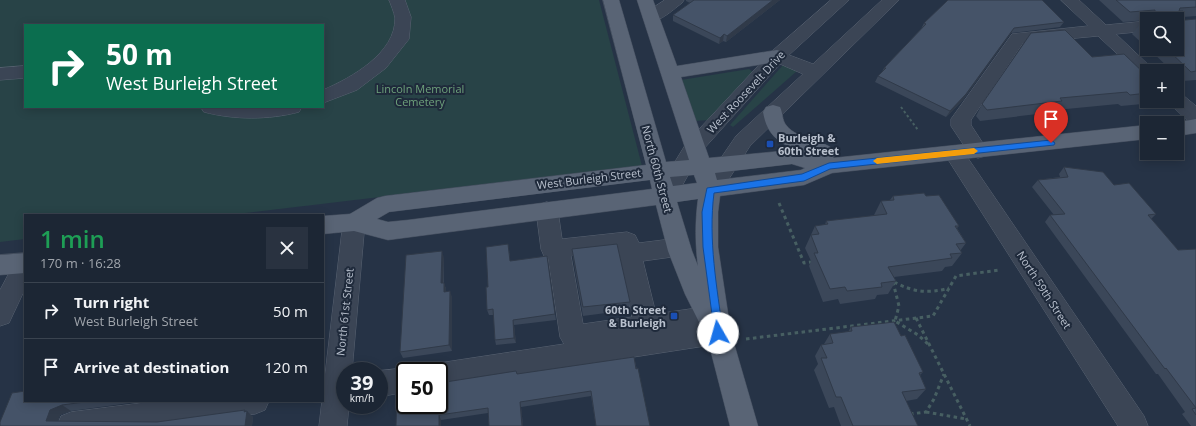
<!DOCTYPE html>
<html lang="en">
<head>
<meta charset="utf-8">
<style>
  :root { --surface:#1c2634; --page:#293240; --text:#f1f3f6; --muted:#a0a5ac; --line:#3a434f }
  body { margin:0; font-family:"Open Sans",sans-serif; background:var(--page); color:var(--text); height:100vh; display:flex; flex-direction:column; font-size:15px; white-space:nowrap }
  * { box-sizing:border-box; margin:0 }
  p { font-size:13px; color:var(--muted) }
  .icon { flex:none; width:22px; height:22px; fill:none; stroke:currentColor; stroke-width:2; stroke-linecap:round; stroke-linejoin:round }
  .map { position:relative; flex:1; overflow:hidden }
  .details { position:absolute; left:24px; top:214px; width:300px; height:188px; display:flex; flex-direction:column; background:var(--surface); border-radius:0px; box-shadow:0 2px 10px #0003,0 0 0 1px var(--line) }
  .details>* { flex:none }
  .hud { position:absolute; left:24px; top:24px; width:300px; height:84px; border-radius:0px; box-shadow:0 2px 10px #0003,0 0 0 1px var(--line); background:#0b6e4f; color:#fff; overflow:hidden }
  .fabs { position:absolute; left:1140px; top:12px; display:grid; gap:8px }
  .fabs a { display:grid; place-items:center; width:44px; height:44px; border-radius:0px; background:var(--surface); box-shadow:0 2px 10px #0003,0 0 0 1px var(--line); font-size:20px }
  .speed { position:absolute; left:336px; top:362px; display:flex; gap:8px; font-size:20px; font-weight:700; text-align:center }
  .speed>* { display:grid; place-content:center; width:52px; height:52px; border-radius:50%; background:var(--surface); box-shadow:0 2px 10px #0003,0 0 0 1px var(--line); line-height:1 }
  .speed small { font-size:10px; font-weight:400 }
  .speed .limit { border:2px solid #111; border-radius:6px; background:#fff; color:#111 }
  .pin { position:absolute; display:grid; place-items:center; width:34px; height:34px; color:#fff; margin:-41px -17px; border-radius:50% 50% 50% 0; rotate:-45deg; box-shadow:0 0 4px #0007 }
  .pin .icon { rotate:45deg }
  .me { position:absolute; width:44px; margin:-22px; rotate:353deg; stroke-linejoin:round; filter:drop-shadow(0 0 3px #0008) }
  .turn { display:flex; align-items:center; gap:14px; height:84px; padding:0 16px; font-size:18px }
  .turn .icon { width:52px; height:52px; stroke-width:2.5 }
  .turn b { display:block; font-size:28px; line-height:34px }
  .round { display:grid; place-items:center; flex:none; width:42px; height:42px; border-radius:0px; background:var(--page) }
  .summary { display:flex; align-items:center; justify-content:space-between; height:68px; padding:0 16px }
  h1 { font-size:24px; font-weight:600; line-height:30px; color:#1e9e55 }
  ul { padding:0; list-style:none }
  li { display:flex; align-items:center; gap:12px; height:56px; padding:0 16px; border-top:1px solid var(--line) }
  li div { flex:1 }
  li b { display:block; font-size:15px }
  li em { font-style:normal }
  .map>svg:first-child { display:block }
</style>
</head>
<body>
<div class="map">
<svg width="1196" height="426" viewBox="0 0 1196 426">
  <rect width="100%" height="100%" fill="#263346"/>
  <g fill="#284347" fill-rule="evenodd">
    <path d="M0,0H599L642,166L228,215H25V239L0,242ZM25,25H323V107H25Z"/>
    <polygon points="783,65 797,71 733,127 730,125"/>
    <polygon points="749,69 753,72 709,120 695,121 681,80"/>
  </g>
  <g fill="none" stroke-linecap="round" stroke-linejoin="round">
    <g stroke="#596372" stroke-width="1">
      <g id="minor">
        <path d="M389,0H405L411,17L409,39L386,68L357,90L323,103V90C351,78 396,53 395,18C394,12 391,5 389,0Z"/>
        <path d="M665,0H684L682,3C671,11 659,24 645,21L643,17L645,13Z"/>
        <polygon points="831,0 849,0 789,55 813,64 882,0 899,0 750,146 718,196 710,198 702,196 699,190 736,136 803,74 780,64 701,152 673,202 665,204 657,202 654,196 687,142 771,52"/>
        <polygon points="1061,0 1079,0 1106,25 1147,21 1147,31 1116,34 1155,71 1147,71 1147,78 1141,76 1098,36 1023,43 971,120 971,125 988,151 985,156 978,158 971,156 951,126 951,119 1012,34 1088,26"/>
        <polygon points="25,66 25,78 0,80 0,68"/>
        <polygon points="1177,94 1184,96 1196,106 1196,124 1189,122 1170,104 1168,101 1177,101"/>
        <path d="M201,107H302L299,112C269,120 234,120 204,112Z"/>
        <polygon points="954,146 961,148 1144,416 1148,426 1118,426 947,158 944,153 947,148"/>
        <path d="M547,202L555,205L558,211L562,239L627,232L635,235L639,243L679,238L687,240L690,247L687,254L679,256L643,261L656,314L710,306L719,309L722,317L720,322L727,325L731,333L727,341L718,344L439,387V371H428L430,366L439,363L564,344L560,337L548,257L544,256L541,249L536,211L539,205ZM618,251L632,317L583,324L571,256Z"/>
        <polygon points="354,213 362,216 365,222 352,371 345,371 345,405 349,405 347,426 319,426 343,222 346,216"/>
        <polygon points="25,255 25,289 9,323 0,326 0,290 17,258"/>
        <polygon points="405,368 414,371 405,371 405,392 379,397 379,371"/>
        <polygon points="157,401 269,401 265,410 255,414 169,426 57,426 61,416 71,412"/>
      </g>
    </g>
    <g stroke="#444e5e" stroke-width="1">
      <g id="major">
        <path d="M603,0H619L666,162L689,160L637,0H653L677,66L777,50L783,52L786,56L783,60L777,62L681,77L709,158L792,150L802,152C780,144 767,136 763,112L766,107L773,105L780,107C783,113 782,120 786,125C798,141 828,139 836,153L833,158L1147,125V139L832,173L804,185L720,196L718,212V247L731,333L758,426H730L705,329L702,328L685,294L668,251L656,205L388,240L354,231L323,234V216L350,214L377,198L385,196L646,165ZM792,164L805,168L801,170L717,180L715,173ZM694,175L697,183L673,186L670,177ZM650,180L652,189L408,220L388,222L377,219L389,212ZM698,199C695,221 695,244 698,266L692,251L677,202Z"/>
        <polygon points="1196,119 1196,133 1177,136 1177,123 1174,123"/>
        <polygon points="25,253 25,273 0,275 0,255"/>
      </g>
    </g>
    <polyline stroke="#475f62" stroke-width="2" stroke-dasharray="2.5 2.5" stroke-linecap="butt" points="901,107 918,130"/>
    <g stroke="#475f62" stroke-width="3" stroke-dasharray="3.5 3.5" stroke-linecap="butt">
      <polyline points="779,203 804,263 811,262"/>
      <polyline points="893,282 899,306 895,321 918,335 928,344"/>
      <path d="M894,282C913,292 928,294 949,288"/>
      <polyline points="916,318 970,426"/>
      <polyline points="746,339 933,316 956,276 999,270"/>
      <polyline points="926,412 966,419"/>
      <polyline points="910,414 926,412 934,399 944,374"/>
    </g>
    <use href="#minor" fill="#3b4555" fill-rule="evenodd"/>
    <use href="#major" fill="#596475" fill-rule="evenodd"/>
  </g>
  <g fill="#3b4759">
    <polygon points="686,0 780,0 726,42 723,41 719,44 673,21 673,15 690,3 686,1"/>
    <polygon points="1099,0 1196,0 1196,16 1183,17 1183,19 1185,20 1196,19 1196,80 1183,81 1177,75 1177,71 1172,71 1149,49 1177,49 1177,19 1147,19 1147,20 1123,22"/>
    <polygon points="1064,22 1060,27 1011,33 963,100 946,117 875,82 878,76 882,72 884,68 921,29 924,23"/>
    <polygon points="1140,24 1147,24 1147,48 1132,34"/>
    <polygon points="1092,57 1147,76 1147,101 1155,101 1153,103 1121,106 1118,104 1056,110 1054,112 980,121 976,116 982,104"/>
    <polygon points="1064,167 1114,185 1156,214 1151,219 1178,250 1196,249 1196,426 1191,426 1182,414 1185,412 1158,374 1156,374 1045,222 1050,215 1054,215 1032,187 1038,180 1060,177 1059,174"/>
    <polygon points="893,196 926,196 959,226 957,228 966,243 960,251 962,253 952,266 945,267 942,271 894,277 896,281 888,294 877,295 875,299 840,304 838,299 823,302 809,266 811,261 805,248 815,226 825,225 826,221 874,216 874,215 881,201 890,200"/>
    <polygon points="572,249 630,302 629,310 583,316 573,258"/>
    <polygon points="509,250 510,261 555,314 556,320 514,325 516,343 496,345 495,340 494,315 489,315 487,310 488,287"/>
    <polygon points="444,258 444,283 446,289 446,291 452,297 452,351 403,358 400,352"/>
    <polygon points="851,327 901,336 923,372 920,375 926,389 917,399 906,401 918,426 841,426 834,407 829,408 814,370 818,364 815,356 821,345 824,344 830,334 848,332"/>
    <polygon points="634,357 650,426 596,426 591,396 521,407 523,426 489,426 488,413 441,420 441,426 396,426 405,405 517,374"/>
    <polygon points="25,401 145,401 71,411 60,415 58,421 157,422 246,412 253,417 252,426 0,426"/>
  </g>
  <g fill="#303a49">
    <polygon points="773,0 780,0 726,42 727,36"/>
    <polygon points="1014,28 1011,33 963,100 946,117 950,111"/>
    <polygon points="724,34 723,41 719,44 720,38"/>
    <polygon points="442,251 444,258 443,289 441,283"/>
    <polygon points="444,283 446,289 446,298 444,292"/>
    <polygon points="450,291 452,297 452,351 449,345"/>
    <polygon points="513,320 514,325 516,343 514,338"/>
    <polygon points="520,402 521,407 523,426 522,426"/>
    <polygon points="62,405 71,411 60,415 56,426 46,421 50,410"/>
    <polygon points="245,410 247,413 247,411 253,417 252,426 245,426 244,412"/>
    <polygon points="439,415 441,420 441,426 439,426"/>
  </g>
  <g fill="#455368" stroke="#303a49">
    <polygon points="694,0 773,0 727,36 724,34 720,38 673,15"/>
    <polygon points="948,0 1042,0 1064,22 1014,28 966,94 950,111 878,76 886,68 884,68 926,24 924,23"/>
    <polygon points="1116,0 1196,0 1196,7 1180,8 1179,11 1183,11 1183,19 1185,20 1196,19 1196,71 1191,72 1167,49 1177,49 1177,19 1155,19 1155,10 1130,12"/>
    <polygon points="1140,24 1147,24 1147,31"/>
    <polygon points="1065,30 1092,57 1124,54 1147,76 1147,93 1130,95 1127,92 1060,98 1062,101 987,110 982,104 1031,33"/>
    <polygon points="1064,167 1103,172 1114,185 1129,183 1156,214 1148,215 1178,250 1196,249 1196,415 1192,409 1196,408 1166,368 1165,369 1050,215 1065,214 1038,180 1068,177"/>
    <polygon points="924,193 926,196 939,195 959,226 955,226 966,243 956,244 962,253 950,254 952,258 888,267 896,281 881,283 882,287 847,291 845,287 830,289 814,253 818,253 811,235 819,234 815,226 828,224 826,221 887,214 881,201 894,200 893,196"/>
    <polygon points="508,244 510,261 547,256 555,314 513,320 514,338 495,340 493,309 487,310 486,287 488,287 486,247"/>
    <polygon points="617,244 630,302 583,307 572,249"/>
    <polygon points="442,251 441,283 444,283 444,292 450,291 449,345 400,352 406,255"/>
    <polygon points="894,322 901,336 905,335 923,372 919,373 926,389 902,392 918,426 853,426 841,397 836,397 821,358 827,358 821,345 833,343 830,334 852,331 851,327"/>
    <polygon points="634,357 636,369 638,368 650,426 596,426 591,391 520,402 522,426 489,426 488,408 439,415 439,426 396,426 397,389 402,388 404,386 405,386 405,405 439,405 439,383 516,371 517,374"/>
    <polygon points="25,391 25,401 92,401 62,405 50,410 46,421 157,422 245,410 244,412 247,411 245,426 0,426 0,422 12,393"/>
  </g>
  <path fill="#1a73e8" stroke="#114b97" d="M1051,140L1055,143L1054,145L830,169L804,181L714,193C708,240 717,287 723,333L722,337L718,338L715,337L703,247L702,212L707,188L802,174L829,163Z"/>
  <polygon fill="#f59e0b" points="974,148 978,151 974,154 877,164 873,161 877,158"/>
  <g fill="#1a4fb4" stroke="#1f2a3b" stroke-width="1.5">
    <rect x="766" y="140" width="8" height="8" rx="2"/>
    <rect x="670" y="312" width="8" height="8" rx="2"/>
  </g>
  <g text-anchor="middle" stroke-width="4" stroke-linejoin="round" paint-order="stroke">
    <g font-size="11" fill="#6ea17b" stroke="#1f2a3b">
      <text x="420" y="93">Lincoln Memorial<tspan x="420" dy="13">Cemetery</tspan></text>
    </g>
    <g font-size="11" fill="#b9c1ce" stroke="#1f2a3b">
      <text transform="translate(746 92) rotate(-47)" y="4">West Roosevelt Drive</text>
      <text transform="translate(657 169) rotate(75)" y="4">North 60th Street</text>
      <text transform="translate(589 179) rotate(-7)" y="4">West Burleigh Street</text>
      <text transform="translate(1044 290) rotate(57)" y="4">North 59th Street</text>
      <text transform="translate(345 312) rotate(-84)" y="4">North 61st Street</text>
    </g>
    <g font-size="11" font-weight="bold" fill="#b9c1ce" stroke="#1f2a3b" text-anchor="start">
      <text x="778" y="142">Burleigh &amp;<tspan x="778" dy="13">60th Street</tspan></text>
      <text x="666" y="314" text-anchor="end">60th Street<tspan x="666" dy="13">&amp; Burleigh</tspan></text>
    </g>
  </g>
</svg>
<div class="fabs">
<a><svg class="icon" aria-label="search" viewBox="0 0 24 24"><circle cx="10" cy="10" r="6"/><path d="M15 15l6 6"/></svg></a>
<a>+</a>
<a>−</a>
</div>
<div class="speed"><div>39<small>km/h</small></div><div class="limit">50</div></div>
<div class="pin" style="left:1051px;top:143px;background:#d93025"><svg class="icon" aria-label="arrive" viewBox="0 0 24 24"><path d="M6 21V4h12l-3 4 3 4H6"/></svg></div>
<svg class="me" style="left:718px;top:333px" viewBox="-20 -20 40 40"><circle r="19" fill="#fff"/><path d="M0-13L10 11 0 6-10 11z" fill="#1a73e8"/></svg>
<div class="hud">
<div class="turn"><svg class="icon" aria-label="right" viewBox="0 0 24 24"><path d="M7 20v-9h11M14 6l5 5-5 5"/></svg><div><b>50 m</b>West Burleigh Street</div></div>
</div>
<section class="details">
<div class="summary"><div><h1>1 min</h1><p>170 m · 16:28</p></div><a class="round"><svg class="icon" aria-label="close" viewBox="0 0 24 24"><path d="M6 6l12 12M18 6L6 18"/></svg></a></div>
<ul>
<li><svg class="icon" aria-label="right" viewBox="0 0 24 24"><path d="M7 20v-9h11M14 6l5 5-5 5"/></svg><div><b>Turn right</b><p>West Burleigh Street</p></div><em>50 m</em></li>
<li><svg class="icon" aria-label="arrive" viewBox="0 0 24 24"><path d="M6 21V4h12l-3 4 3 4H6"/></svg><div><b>Arrive at destination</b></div><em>120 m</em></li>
</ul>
</section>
</div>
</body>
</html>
